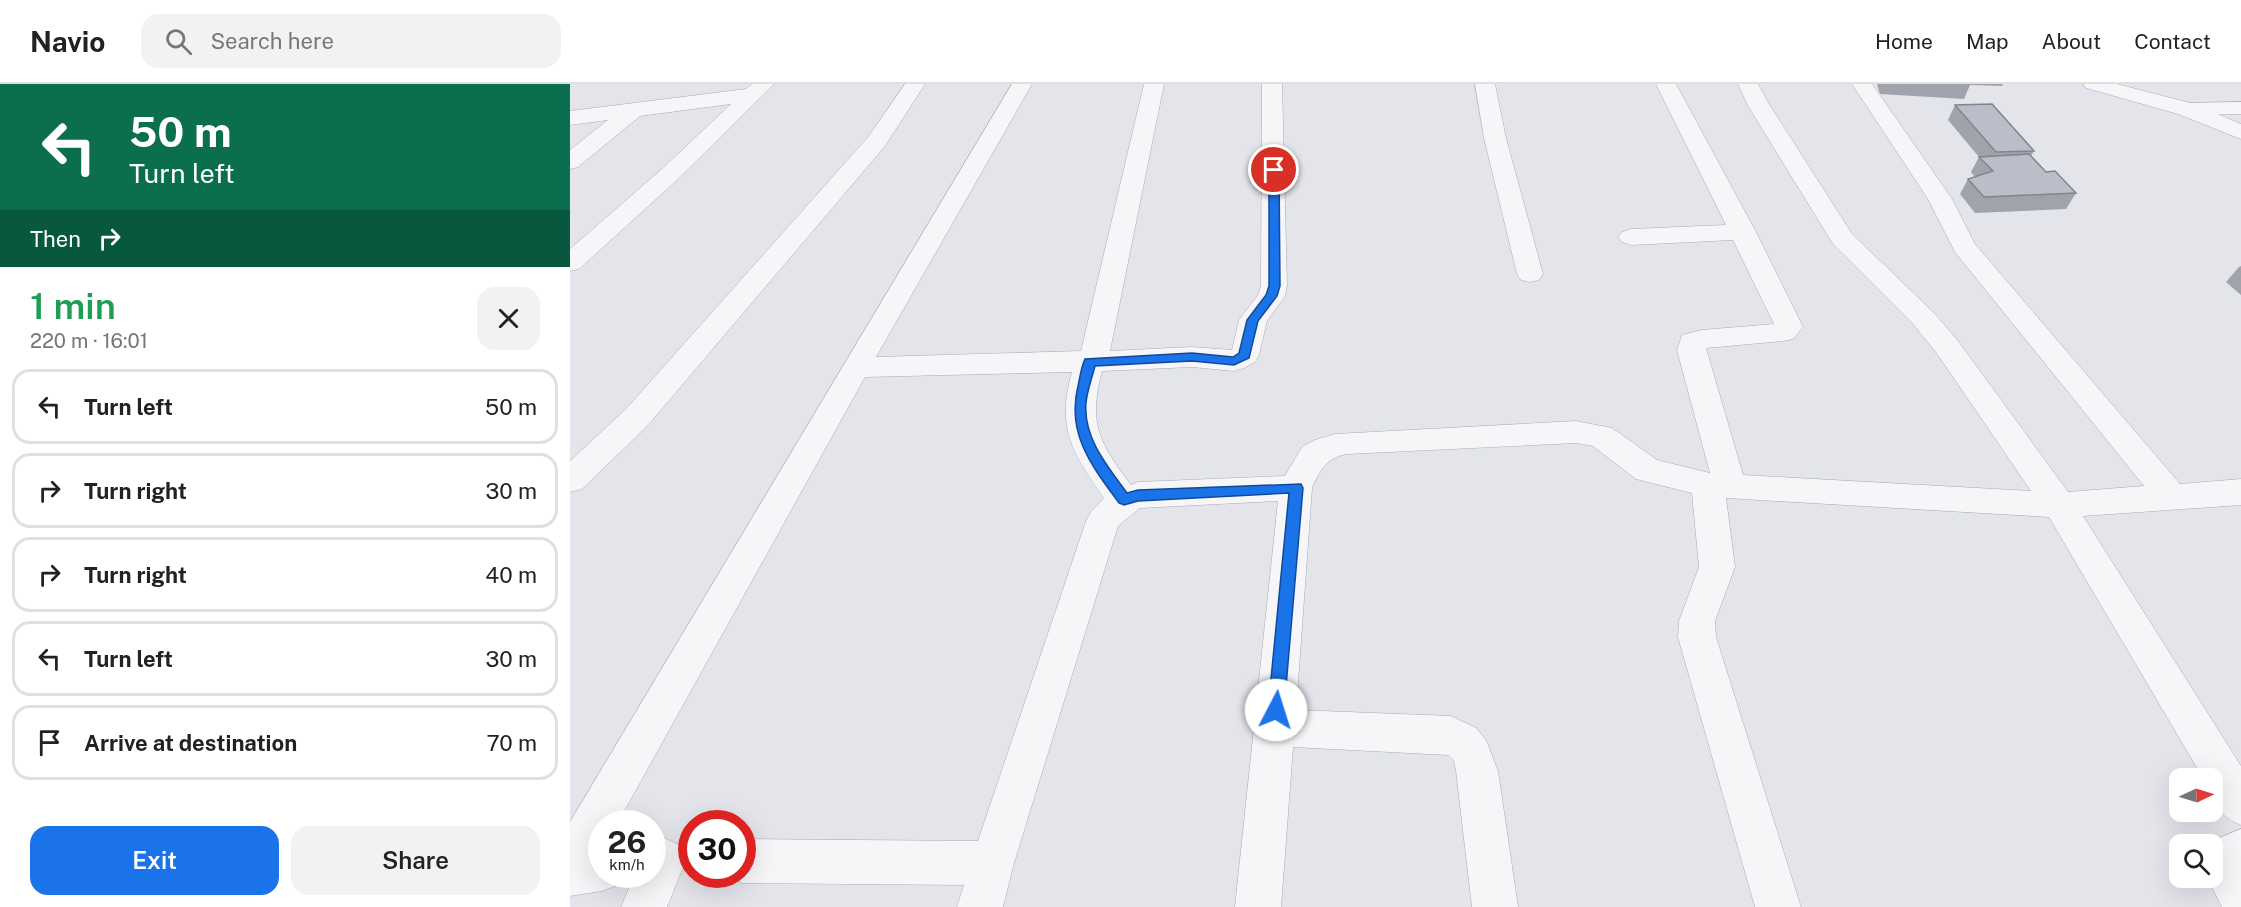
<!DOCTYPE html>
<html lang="en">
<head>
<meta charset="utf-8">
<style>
  :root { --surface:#fff; --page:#f2f2f2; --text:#222; --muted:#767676; --line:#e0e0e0; --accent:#1a73e8 }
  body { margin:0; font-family:"Public Sans",sans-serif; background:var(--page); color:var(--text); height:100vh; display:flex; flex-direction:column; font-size:22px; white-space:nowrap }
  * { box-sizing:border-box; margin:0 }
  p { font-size:20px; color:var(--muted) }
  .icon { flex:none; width:33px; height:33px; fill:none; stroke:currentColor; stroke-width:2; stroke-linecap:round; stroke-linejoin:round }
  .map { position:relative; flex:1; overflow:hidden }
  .drawer { display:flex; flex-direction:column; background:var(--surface); width:570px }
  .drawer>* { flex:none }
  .top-card { background:#0b6e4f; color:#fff; overflow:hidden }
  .needle { width:39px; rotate:86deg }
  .fabs { position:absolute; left:1599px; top:684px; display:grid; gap:12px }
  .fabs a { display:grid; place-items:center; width:54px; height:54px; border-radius:12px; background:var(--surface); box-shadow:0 6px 24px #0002; font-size:30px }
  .speed { position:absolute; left:18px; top:726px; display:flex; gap:12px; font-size:30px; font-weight:700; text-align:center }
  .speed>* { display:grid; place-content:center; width:78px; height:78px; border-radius:50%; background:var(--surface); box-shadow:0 6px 24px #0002; line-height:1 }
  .speed small { font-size:15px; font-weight:400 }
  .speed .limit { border:9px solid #d22; background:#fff; color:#111 }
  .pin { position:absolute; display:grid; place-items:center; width:51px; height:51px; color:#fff; margin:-26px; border:3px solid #fff; border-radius:50%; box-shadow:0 2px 6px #0007 }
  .me { position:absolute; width:66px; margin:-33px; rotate:5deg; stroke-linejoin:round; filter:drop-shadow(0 0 4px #0008) }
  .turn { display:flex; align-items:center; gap:21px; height:126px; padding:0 30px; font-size:27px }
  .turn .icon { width:78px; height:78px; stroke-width:2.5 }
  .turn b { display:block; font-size:42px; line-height:51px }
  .then { display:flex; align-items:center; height:57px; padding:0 30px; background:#0003; gap:12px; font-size:22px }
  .round { display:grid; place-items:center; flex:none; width:63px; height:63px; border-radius:18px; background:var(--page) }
  .head { display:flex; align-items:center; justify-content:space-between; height:102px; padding:0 30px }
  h1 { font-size:36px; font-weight:600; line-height:45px; color:#1e9e55 }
  .button { display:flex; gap:12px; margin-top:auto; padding:12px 30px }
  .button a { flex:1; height:69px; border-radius:18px; background:var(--accent); color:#fff; font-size:24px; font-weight:600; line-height:69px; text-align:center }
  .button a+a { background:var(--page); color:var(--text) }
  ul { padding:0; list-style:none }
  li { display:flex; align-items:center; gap:18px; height:75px; margin:0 12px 9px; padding:0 18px; border:3px solid var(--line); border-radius:18px }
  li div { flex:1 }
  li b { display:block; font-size:22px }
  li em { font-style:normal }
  header { display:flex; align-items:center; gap:36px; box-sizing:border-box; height:84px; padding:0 30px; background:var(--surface); border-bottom:2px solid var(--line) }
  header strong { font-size:28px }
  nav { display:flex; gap:33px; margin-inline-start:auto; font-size:21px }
  .search { width:420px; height:54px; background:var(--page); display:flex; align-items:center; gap:15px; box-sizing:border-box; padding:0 21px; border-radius:18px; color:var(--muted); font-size:22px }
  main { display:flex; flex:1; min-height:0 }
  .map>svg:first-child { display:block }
</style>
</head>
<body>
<header>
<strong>Navio</strong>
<div class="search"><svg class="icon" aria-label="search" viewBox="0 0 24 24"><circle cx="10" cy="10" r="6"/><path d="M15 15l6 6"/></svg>Search here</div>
<nav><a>Home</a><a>Map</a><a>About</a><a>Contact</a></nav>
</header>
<main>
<section class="drawer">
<div class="top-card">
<div class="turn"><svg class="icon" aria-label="left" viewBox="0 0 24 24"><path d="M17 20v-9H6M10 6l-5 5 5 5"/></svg><div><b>50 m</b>Turn left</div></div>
<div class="then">Then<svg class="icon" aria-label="right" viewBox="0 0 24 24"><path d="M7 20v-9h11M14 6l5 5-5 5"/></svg></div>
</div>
<div class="head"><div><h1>1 min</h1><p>220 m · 16:01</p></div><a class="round"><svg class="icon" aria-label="close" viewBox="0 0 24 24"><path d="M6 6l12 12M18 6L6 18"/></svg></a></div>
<ul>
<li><svg class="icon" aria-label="left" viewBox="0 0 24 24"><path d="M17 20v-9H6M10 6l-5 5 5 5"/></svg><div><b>Turn left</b></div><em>50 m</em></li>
<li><svg class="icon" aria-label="right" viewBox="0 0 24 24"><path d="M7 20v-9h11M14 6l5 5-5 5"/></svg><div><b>Turn right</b></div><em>30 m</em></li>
<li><svg class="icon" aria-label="right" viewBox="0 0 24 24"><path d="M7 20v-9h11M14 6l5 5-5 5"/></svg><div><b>Turn right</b></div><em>40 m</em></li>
<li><svg class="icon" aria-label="left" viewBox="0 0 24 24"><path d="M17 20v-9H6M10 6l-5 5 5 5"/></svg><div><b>Turn left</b></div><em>30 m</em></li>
<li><svg class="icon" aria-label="arrive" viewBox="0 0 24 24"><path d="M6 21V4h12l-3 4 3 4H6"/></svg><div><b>Arrive at destination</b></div><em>70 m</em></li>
</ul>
<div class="button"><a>Exit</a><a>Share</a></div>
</section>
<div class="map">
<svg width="1671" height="823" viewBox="0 0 1671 823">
  <rect width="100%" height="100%" fill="#e3e5eb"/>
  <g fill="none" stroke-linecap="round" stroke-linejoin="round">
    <g stroke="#a8abb5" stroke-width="1">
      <g id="minor">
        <polygon points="182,0 204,0 108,95 9,185 0,187 0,165 92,85 161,20 70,32 8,83 0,85 0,66 38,36 0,41 0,27 176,5"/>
        <polygon points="335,0 355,0 315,62 78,341 12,405 0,408 0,377 56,325 299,52"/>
        <path d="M442,0H462L306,273L511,267L574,0H594L540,267L622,263L662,266L669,236L688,211L691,202L692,0H712L717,202L715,212L697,237L689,271L685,278L674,284L664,287L622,283L532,287C518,341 529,358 561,401L568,398L715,392L732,363L745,356L765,350L1006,337L1042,344L1087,376L1140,389L1107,266L1112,251L1132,246L1204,240L1163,156L1061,161L1052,158L1048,153L1052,148L1061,145L1156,141L1086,0H1106L1186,148L1233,243L1223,255L1213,257L1136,264L1173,391L1461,407L1368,271L1344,241L1263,160L1177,20L1168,0H1188L1199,20L1282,150L1364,229L1388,257L1498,408L1574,402L1385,168L1358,115L1282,0H1302L1382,115L1405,160L1610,400L1671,395V421L1513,432L1671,682V741C1649,732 1642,718 1642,694H1633L1479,433L1156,414L1165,483L1145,537L1146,553L1231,823H1185L1108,553L1109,537L1129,483L1122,409L1066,395L1023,362L1006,359L777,370C756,374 750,386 742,404L726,626L881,632L906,644L916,656L928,687L948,823H902L886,687L884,677L878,671L723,663L711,823H665L708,417L570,424L548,442L444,779L433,823H387L394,801L172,799L156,790H172V755L408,757L516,437L521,428L534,414C502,368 486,344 502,288L295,293L47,740H32V790H52L48,801L32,807L0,812V738Z"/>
        <polygon points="905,0 925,0 936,54 973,190 969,196 960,198 951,196 947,190 914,54"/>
        <polygon points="1671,18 1671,30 1616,31 1608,30 1605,25 1608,20 1616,19"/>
        <polygon points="1671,745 1671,823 1652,823 1637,794 1642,794 1642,760 1639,760 1644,756"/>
        <polygon points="94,754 109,761 116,776 97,823 51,823 65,790 82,790 82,759"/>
      </g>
    </g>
    <g stroke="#a8abb5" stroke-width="1">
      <polygon id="tertiary" points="1513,0 1547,0 1624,20 1671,40 1671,55 1608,30 1516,4"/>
    </g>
    <use href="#minor" fill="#f6f6f9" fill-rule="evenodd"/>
    <use href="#tertiary" fill="#f6f6f9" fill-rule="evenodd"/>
  </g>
  <g fill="#a0a3ac">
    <polygon points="1307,0 1433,0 1432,2 1400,1 1394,15 1310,10"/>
    <polygon points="1385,21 1464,67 1461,72 1476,88 1506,109 1496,125 1405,129 1390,110 1398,95 1405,93 1401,88 1409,73 1378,36"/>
    <polygon points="1671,182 1671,211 1656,198 1669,183"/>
  </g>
  <g fill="#babec8" stroke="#82858c" stroke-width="1.5">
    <polygon points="1422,20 1464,67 1426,68 1385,21"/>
    <polygon points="1459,70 1476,88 1485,87 1506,109 1414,113 1398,95 1423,87 1409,73"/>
  </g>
  <path fill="#1a73e8" stroke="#114b97" stroke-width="1.5" d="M704,83L709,86L710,202L707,212L688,237L679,274L664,281L622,277L525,282C522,294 517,307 516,319C513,354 538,383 557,409L568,406L731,400L733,404L714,626L712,631L706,633L701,631L698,626L719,409L568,417L554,421L549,419C522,382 496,350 508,302C510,293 511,283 515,275L622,269L663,273L669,269L677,236L696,211L699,202V86Z"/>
</svg>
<div class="fabs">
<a><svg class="needle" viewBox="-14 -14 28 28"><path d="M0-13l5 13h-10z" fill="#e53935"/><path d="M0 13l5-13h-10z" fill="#767676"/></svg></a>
<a><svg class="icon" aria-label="search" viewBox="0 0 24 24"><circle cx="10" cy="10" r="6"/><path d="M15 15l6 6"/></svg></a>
</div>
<div class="speed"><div>26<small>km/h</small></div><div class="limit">30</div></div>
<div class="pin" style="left:704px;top:86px;background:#d93025"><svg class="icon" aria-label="arrive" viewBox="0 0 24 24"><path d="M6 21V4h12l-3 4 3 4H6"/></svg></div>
<svg class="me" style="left:706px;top:626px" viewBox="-20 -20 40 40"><circle r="19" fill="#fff"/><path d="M0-13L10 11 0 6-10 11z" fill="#1a73e8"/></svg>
</div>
</main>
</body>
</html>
